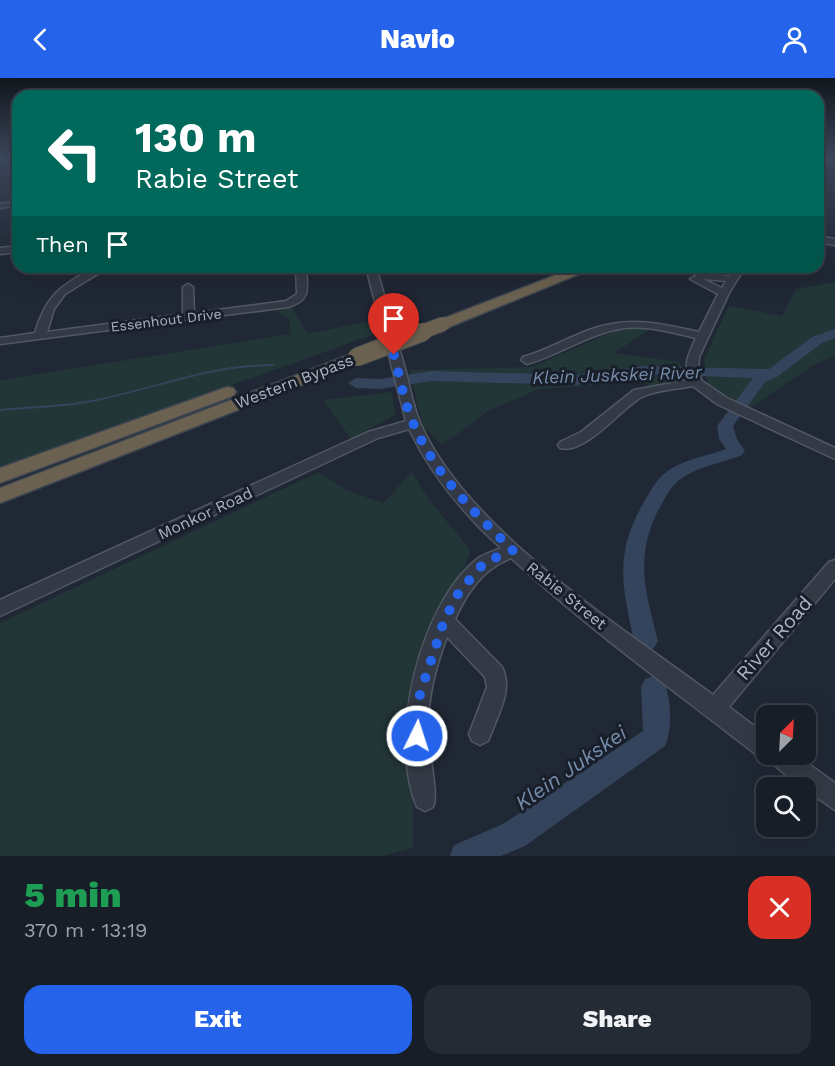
<!DOCTYPE html>
<html lang="en">
<head>
<meta charset="utf-8">
<style>
  :root { --surface:#181e28; --page:#252b34; --text:#f1f3f6; --muted:#9fa2a8; --line:#363c45; --accent:#2563eb }
  body { margin:0; font-family:"Work Sans",sans-serif; background:var(--page); color:var(--text); height:100vh; display:flex; flex-direction:column; font-size:22px; white-space:nowrap }
  * { box-sizing:border-box; margin:0 }
  p { font-size:20px; color:var(--muted) }
  .icon { flex:none; width:33px; height:33px; fill:none; stroke:currentColor; stroke-width:2; stroke-linecap:round; stroke-linejoin:round }
  .map { position:relative; height:778px; overflow:hidden }
  .details { display:flex; flex-direction:column; background:var(--surface); flex:1 }
  .details>* { flex:none }
  .hud { position:absolute; left:12px; top:12px; width:812px; height:183px; border-radius:18px; box-shadow:0 6px 24px #0002,0 0 0 2px var(--line); background:#00695c; color:#fff; overflow:hidden }
  .needle { width:39px; rotate:24deg }
  .fabs { position:absolute; left:756px; top:627px; display:grid; gap:12px }
  .fabs a { display:grid; place-items:center; width:60px; height:60px; border-radius:12px; background:var(--surface); box-shadow:0 6px 24px #0002,0 0 0 2px var(--line); font-size:30px }
  .pin { position:absolute; display:grid; place-items:center; width:51px; height:51px; color:#fff; margin:-62px -26px; border-radius:50% 50% 50% 0; rotate:-45deg; box-shadow:0 0 6px #0007 }
  .pin .icon { rotate:45deg }
  .me { position:absolute; width:66px; margin:-33px; rotate:4deg; stroke-linejoin:round; filter:drop-shadow(0 0 4px #0008) }
  .turn { display:flex; align-items:center; gap:21px; height:126px; padding:0 24px; font-size:27px }
  .turn .icon { width:78px; height:78px; stroke-width:2.5 }
  .turn b { display:block; font-size:42px; line-height:51px }
  .then { display:flex; align-items:center; height:57px; padding:0 24px; background:#0003; gap:12px; font-size:22px }
  .round { display:grid; place-items:center; flex:none; width:63px; height:63px; border-radius:18px; background:var(--page) }
  .head { display:flex; align-items:center; justify-content:space-between; height:102px; padding:0 24px }
  h1 { font-size:36px; font-weight:800; line-height:45px; color:#1e9e55 }
  .button { display:flex; gap:12px; margin-top:auto; padding:12px 24px }
  .button a { flex:1; height:69px; border-radius:18px; background:var(--accent); color:#fff; font-size:24px; font-weight:800; line-height:69px; text-align:center }
  .button a+a { background:var(--page); color:var(--text) }
  header { display:flex; justify-content:space-between; align-items:center; height:78px; padding:0 24px; background:var(--accent); color:#fff; font-size:27px; font-weight:800 }
  .map>svg:first-child { display:block }
</style>
</head>
<body>
<header><svg class="icon" aria-label="back" viewBox="0 0 24 24"><path d="M15 5l-7 7 7 7"/></svg>Navio<svg class="icon" aria-label="person" viewBox="0 0 24 24"><circle cx="12" cy="8" r="4"/><path d="M4 21q1-7 8-7t8 7"/></svg></header>
<div class="map">
<svg width="835" height="778" viewBox="0 0 835 778">
  <rect width="100%" height="100%" fill="#202835"/>
  <g fill="#223537">
    <polygon points="835,204 835,278 817,285 749,331 708,306 704,281 729,228 782,238 796,211"/>
    <polygon points="290,226 308,256 369,243 382,236 389,251 0,390 0,302 290,256 289,241 273,230"/>
    <polygon points="635,250 649,252 614,275 679,284 690,301 649,308 643,304 539,311 488,333 442,367 423,348 409,292 532,289 614,253"/>
    <polygon points="391,314 396,336 351,361 323,322"/>
    <polygon points="319,394 346,412 383,425 412,394 428,420 471,473 436,555 413,623 413,770 382,778 0,778 0,545"/>
  </g>
  <g fill="none" stroke-linecap="round" stroke-linejoin="round">
    <path stroke="#33445c" stroke-width="2" d="M0,332C32,329 65,329 97,322C156,310 211,287 273,287"/>
    <g fill="#33445c" fill-rule="evenodd">
      <path d="M835,251V260L822,265L777,299L765,304L733,348L737,361L745,373L742,377C722,385 700,388 682,400C671,408 666,418 660,429C634,477 645,513 658,563L654,570L646,573L638,570L634,563C622,508 614,475 644,424C651,412 657,400 669,392C686,381 707,378 726,371L719,361L717,348L753,300L644,296L576,307L432,303L380,311L356,310L348,305L356,300L380,301L432,293L576,297L644,288L769,291L812,259Z"/>
      <path d="M654,598L663,601C671,618 673,651 665,668L525,768L501,778H450L454,767L503,746L643,653L641,609L645,601Z"/>
    </g>
    <g stroke="#505864" stroke-width="3">
      <g id="minor">
        <polygon points="18,123 18,127 0,130 0,126"/>
        <polygon points="818,158 835,161 835,167 818,164"/>
        <polygon points="18,168 18,174 0,176 0,170"/>
        <path d="M96,189H109L65,216L54,231L47,254L183,236V209L188,206L193,209L194,235L286,223L297,216L296,189H306C307,210 312,222 288,229L0,266V260L35,255C46,217 62,206 96,189Z"/>
        <path d="M366,189H376C386,224 396,259 406,294C410,311 414,331 421,347C470,454 619,547 713,617L829,484L835,482V501L729,629L766,657V676H795L835,705V732L806,712V710H802L767,681L758,678C675,613 588,551 511,480C482,492 468,513 455,541L502,589C513,611 499,634 491,656L488,663L480,667L472,663L469,656L487,609L485,599L447,559C435,590 427,622 428,655C428,675 439,715 433,729L425,733L417,729C388,661 419,529 476,482C483,476 492,474 501,470C462,435 432,398 409,351L378,360L0,538V522L368,354L406,343Z"/>
        <path d="M735,189H745L729,215L699,279L698,293L702,303L727,320L835,370V381L717,326L693,308C678,311 656,312 642,319C621,330 586,377 560,370L558,367L560,364L581,354L634,312L689,302C683,286 689,275 696,260C670,254 641,245 614,252C583,259 557,278 527,286L521,282L523,279C548,272 570,258 595,250C631,238 664,246 699,254L718,216L690,201L701,195L730,198ZM703,201L726,203L722,210Z"/>
      </g>
    </g>
    <g stroke="#3c434f" stroke-width="2">
      <polygon id="major" points="818,79 835,80 835,86 818,84"/>
    </g>
    <g stroke="#3d4550" stroke-width="3">
      <g id="highway">
        <polygon points="577,189 596,189 449,249 443,251 435,246 437,243"/>
        <polygon points="357,274 365,279 363,283 0,425 0,410"/>
        <polygon points="227,309 233,310 236,314 233,318 0,405 0,390"/>
      </g>
    </g>
    <use href="#minor" fill="#333a46" fill-rule="evenodd"/>
    <use href="#major" fill="#515966" fill-rule="evenodd"/>
    <use href="#highway" fill="#6b6150" fill-rule="evenodd"/>
    <g stroke="#3d4550" stroke-width="16" stroke-linecap="butt">
      <polyline id="highway-bridge-far1" points="419,255 443,246"/>
    </g>
    <g stroke="#3d4550" stroke-width="20" stroke-linecap="butt">
      <polyline id="highway-bridge" points="357,279 423,254"/>
    </g>
    <use href="#highway-bridge-far1" stroke="#6b6150" stroke-width="14"/>
    <use href="#highway-bridge" stroke="#6b6150" stroke-width="18"/>
  </g>
  <linearGradient id="sky" x2="0" y2="1"><stop stop-color="#12161d"/><stop offset="0.42" stop-color="#3c485c"/><stop offset="1" stop-color="#3c485c" stop-opacity="0"/></linearGradient>
  <rect width="835" height="187" fill="url(#sky)"/>
  <g fill="none" stroke-linecap="round" stroke-linejoin="round">
    <path stroke="#2563eb" stroke-width="10" stroke-dasharray="0 18" d="M394,277C400,299 404,326 414,347C436,397 474,435 513,472L484,485L459,514L444,543L420,616L417,658"/>
  </g>
  <g text-anchor="middle" stroke-width="6" stroke-linejoin="round" paint-order="stroke">
    <g font-size="14" fill="#adb5c3" stroke="#191f2a">
      <text transform="translate(166 242) rotate(-7)" y="5">Essenhout Drive</text>
    </g>
    <g font-size="16" fill="#adb5c3" stroke="#191f2a">
      <text transform="translate(294 303) rotate(-21)" y="6">Western Bypass</text>
      <text transform="translate(205 435) rotate(-25)" y="6">Monkor Road</text>
      <text transform="translate(567 517) rotate(39)" y="6">Rabie Street</text>
    </g>
    <g font-size="18" font-style="italic" fill="#758caa" stroke="#191f2a">
      <text transform="translate(617 297) rotate(-2)" y="6">Klein Juskskei River</text>
    </g>
    <g font-size="20" fill="#adb5c3" stroke="#191f2a">
      <text transform="translate(774 560) rotate(-49)" y="7">River Road</text>
    </g>
    <g font-size="21" font-style="italic" fill="#758caa" stroke="#191f2a">
      <text transform="translate(571 690) rotate(-35)" y="7">Klein Jukskei</text>
    </g>
  </g>
</svg>
<div class="fabs">
<a><svg class="needle" viewBox="-14 -14 28 28"><path d="M0-13l5 13h-10z" fill="#e53935"/><path d="M0 13l5-13h-10z" fill="#9fa2a8"/></svg></a>
<a><svg class="icon" aria-label="search" viewBox="0 0 24 24"><circle cx="10" cy="10" r="6"/><path d="M15 15l6 6"/></svg></a>
</div>
<div class="pin" style="left:394px;top:277px;background:#d93025"><svg class="icon" aria-label="arrive" viewBox="0 0 24 24"><path d="M6 21V4h12l-3 4 3 4H6"/></svg></div>
<svg class="me" style="left:417px;top:658px" viewBox="-20 -20 40 40"><circle r="17" fill="#2563eb" stroke="#fff" stroke-width="3"/><path d="M0-11L8 9 0 5-8 9z" fill="#fff"/></svg>
<div class="hud">
<div class="turn"><svg class="icon" aria-label="left" viewBox="0 0 24 24"><path d="M17 20v-9H6M10 6l-5 5 5 5"/></svg><div><b>130 m</b>Rabie Street</div></div>
<div class="then">Then<svg class="icon" aria-label="arrive" viewBox="0 0 24 24"><path d="M6 21V4h12l-3 4 3 4H6"/></svg></div>
</div>
</div>
<section class="details">
<div class="head"><div><h1>5 min</h1><p>370 m · 13:19</p></div><a class="round" style="background:#d93025;color:#fff"><svg class="icon" aria-label="close" viewBox="0 0 24 24"><path d="M6 6l12 12M18 6L6 18"/></svg></a></div>
<div class="button"><a>Exit</a><a>Share</a></div>
</section>
</body>
</html>
